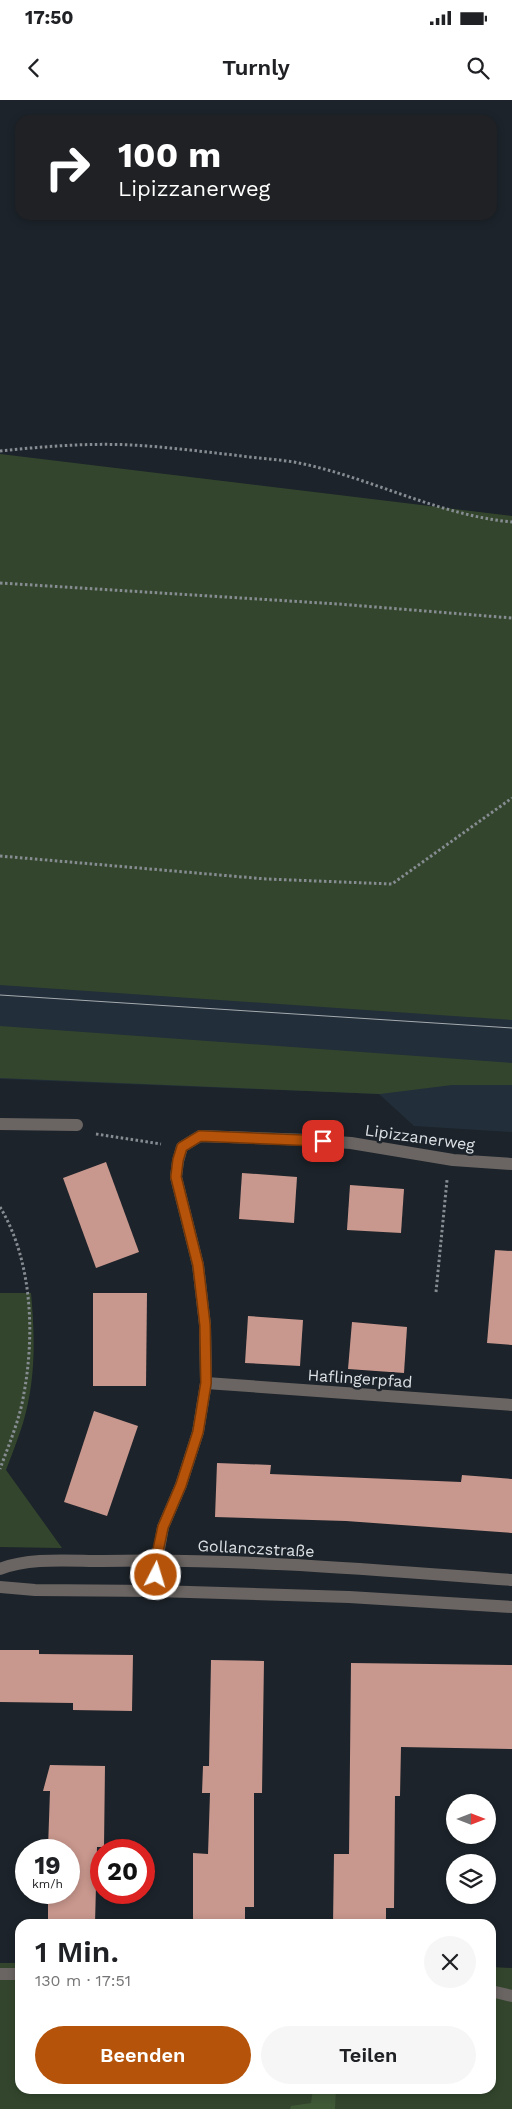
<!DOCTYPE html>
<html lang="de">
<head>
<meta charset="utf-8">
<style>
  :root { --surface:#fff; --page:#f6f6f6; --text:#202124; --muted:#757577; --accent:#b45309 }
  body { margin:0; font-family:"Work Sans",sans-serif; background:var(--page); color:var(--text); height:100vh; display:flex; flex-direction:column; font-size:19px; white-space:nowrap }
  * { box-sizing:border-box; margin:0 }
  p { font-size:16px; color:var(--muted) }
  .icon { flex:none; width:28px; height:28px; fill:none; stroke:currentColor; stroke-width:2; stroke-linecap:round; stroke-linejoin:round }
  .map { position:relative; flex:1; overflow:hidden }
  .details { position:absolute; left:15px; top:1819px; width:481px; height:175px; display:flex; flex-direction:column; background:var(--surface); border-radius:15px; box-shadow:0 2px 8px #0003 }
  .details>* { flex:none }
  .top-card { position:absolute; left:15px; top:15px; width:482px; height:105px; border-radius:15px; box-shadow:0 2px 8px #0003; background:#202124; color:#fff; overflow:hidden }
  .needle { width:32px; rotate:90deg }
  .tools { position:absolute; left:446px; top:1694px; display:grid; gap:10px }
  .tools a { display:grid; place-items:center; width:50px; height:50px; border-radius:50%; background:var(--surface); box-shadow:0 2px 8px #0003; font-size:25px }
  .speed { position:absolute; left:15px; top:1739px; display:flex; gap:10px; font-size:25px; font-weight:700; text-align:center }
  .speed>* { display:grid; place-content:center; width:65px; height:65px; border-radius:50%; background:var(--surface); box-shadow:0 2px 8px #0003; line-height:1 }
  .speed small { font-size:12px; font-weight:400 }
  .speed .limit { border:8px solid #d22; background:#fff; color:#111 }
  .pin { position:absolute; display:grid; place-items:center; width:42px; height:42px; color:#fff; margin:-21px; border-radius:10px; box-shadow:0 2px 8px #0006 }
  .me { position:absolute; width:55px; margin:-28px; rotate:5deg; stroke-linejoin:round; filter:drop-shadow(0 0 4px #0008) }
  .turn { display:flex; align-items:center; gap:18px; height:105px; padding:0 20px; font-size:22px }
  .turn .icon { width:65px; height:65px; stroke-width:2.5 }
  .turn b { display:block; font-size:35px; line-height:42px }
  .round { display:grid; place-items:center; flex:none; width:52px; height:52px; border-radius:26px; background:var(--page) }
  .overview { display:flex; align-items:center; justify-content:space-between; height:85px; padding:0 20px }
  h1 { font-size:30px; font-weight:600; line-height:38px }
  .button { display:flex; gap:10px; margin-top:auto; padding:10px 20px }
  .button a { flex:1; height:58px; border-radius:30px; background:var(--accent); color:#fff; font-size:20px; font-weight:600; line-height:58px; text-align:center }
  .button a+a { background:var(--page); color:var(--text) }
  .status { display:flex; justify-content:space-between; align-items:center; height:35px; padding:0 25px; background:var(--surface); direction:ltr }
  .status svg { height:14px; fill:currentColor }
  header { display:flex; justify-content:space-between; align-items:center; height:65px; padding:0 20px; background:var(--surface); font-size:22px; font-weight:600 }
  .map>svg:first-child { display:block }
</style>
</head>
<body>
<div class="status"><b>17:50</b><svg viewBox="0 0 49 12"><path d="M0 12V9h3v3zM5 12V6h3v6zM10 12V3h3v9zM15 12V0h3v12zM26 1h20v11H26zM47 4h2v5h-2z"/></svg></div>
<header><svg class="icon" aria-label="back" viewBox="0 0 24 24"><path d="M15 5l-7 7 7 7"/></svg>Turnly<svg class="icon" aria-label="search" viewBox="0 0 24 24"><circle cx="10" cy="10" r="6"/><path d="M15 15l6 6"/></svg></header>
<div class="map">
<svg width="512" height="2009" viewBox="0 0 512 2009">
  <rect width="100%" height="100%" fill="#1c232a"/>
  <polygon fill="#222e39" points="0,805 512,846 512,1032 414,1026 379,994 0,979"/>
  <g fill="#33462d">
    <polygon points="0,354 512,416 512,920 0,885"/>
    <polygon points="0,926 512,963 512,985 452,985 380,994 0,978"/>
    <path d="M0,1193H31C35,1237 36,1279 23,1323C18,1339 12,1354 6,1370L62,1448L0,1447Z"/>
    <polygon points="0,1863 20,1863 20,1989 491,1989 491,1867 512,1868 512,2009 0,2009"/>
  </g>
  <polygon fill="#3f5836" points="313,1989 336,1989 335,2009 290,2009 291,2006 311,2003"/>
  <g fill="#c8978d">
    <polygon points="106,1062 139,1152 96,1168 63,1078"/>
    <polygon points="242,1073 297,1077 294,1123 239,1119"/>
    <polygon points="350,1085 404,1089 401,1133 347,1130"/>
    <polygon points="495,1150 512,1151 512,1245 487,1243"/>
    <polygon points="93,1193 147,1193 146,1286 93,1286"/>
    <polygon points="248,1216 303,1220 300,1266 245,1263"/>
    <polygon points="352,1222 407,1227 404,1273 348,1269"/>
    <polygon points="94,1311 138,1326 107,1416 64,1402"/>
    <polygon points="217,1363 271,1365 270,1374 461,1382 462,1375 512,1379 512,1433 346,1421 215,1417"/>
    <polygon points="0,1550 39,1550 39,1554 133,1555 132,1611 73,1610 73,1603 0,1602"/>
    <polygon points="211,1560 264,1561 262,1693 254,1693 254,1807 245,1807 245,1824 193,1824 193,1753 208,1754 210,1693 202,1693 203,1666 209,1666"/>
    <polygon points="351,1563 512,1565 512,1649 401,1647 400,1696 395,1696 394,1808 386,1808 386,1824 333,1824 334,1754 349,1754"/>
    <polygon points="50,1665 105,1666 104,1747 97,1747 95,1824 48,1824 48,1792 69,1792 69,1750 49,1750 48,1748 50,1691 43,1691"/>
  </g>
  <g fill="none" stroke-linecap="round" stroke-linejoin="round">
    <g stroke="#868c91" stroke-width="3" stroke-dasharray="2.5 2.5" stroke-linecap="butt">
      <path d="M0,351C48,346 99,342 147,346C176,348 205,352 234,355C254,358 274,359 294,362C368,376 436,415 512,422"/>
      <polyline points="0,483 338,504 512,518"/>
      <polyline points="0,756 266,779 392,784 512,698"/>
      <polyline points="96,1034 161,1044"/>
      <path d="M0,1107C32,1160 35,1233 24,1293C20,1319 9,1344 0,1369"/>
      <polyline points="436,1192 447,1080"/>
    </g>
    <g stroke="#6a6562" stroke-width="12">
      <polyline points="0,1024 77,1025"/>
      <polyline points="206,1283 512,1305"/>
      <polyline points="156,1491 157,1460 163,1427 181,1385 198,1332 206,1283 205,1225 198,1165 176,1077 178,1061 182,1047 200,1036 309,1040 351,1043 453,1060 512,1064"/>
      <polyline points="0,1874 20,1874"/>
      <polyline points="491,1891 512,1896"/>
    </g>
    <g stroke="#6a6562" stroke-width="12">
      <path d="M0,1469C29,1457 71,1461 102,1461C239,1458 376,1470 512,1480"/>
      <polyline points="0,1487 35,1490 156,1491 349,1497 512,1507"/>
    </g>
    <polyline stroke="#a5abb0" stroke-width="1" points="0,895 512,928"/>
  </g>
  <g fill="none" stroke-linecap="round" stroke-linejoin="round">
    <g stroke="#753606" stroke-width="12">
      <polyline id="route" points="156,1475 156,1460 163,1427 181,1385 198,1332 206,1283 205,1225 198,1165 176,1077 178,1060 182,1047 200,1036 323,1041"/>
    </g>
    <use href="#route" stroke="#b45309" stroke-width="9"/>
  </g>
  <g text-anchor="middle" stroke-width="5" stroke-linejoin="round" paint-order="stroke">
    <g font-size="16" fill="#dde2e6" stroke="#1c232a">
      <text transform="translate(420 1037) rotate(8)" y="6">Lipizzanerweg</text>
      <text transform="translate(360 1278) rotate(4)" y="6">Haflingerpfad</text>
      <text transform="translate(256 1448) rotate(3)" y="6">Gollanczstraße</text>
    </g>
  </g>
</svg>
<div class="tools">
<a><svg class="needle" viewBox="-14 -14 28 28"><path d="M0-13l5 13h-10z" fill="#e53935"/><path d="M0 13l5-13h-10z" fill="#757577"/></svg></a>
<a><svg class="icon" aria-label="layers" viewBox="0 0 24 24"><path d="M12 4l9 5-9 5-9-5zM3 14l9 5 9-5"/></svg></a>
</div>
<div class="speed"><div>19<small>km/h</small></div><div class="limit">20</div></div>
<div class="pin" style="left:323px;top:1041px;background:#d93025"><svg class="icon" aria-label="arrive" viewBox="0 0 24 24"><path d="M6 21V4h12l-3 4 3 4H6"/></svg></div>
<svg class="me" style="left:156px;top:1475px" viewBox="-20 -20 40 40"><circle r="17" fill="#b45309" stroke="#fff" stroke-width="3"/><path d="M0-11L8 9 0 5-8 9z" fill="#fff"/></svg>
<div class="top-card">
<div class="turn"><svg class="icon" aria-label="right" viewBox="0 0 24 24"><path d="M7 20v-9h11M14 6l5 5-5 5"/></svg><div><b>100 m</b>Lipizzanerweg</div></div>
</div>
<section class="details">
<div class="overview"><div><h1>1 Min.</h1><p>130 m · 17:51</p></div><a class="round"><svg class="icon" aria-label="close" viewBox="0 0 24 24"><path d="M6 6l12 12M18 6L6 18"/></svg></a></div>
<div class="button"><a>Beenden</a><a>Teilen</a></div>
</section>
</div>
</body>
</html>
